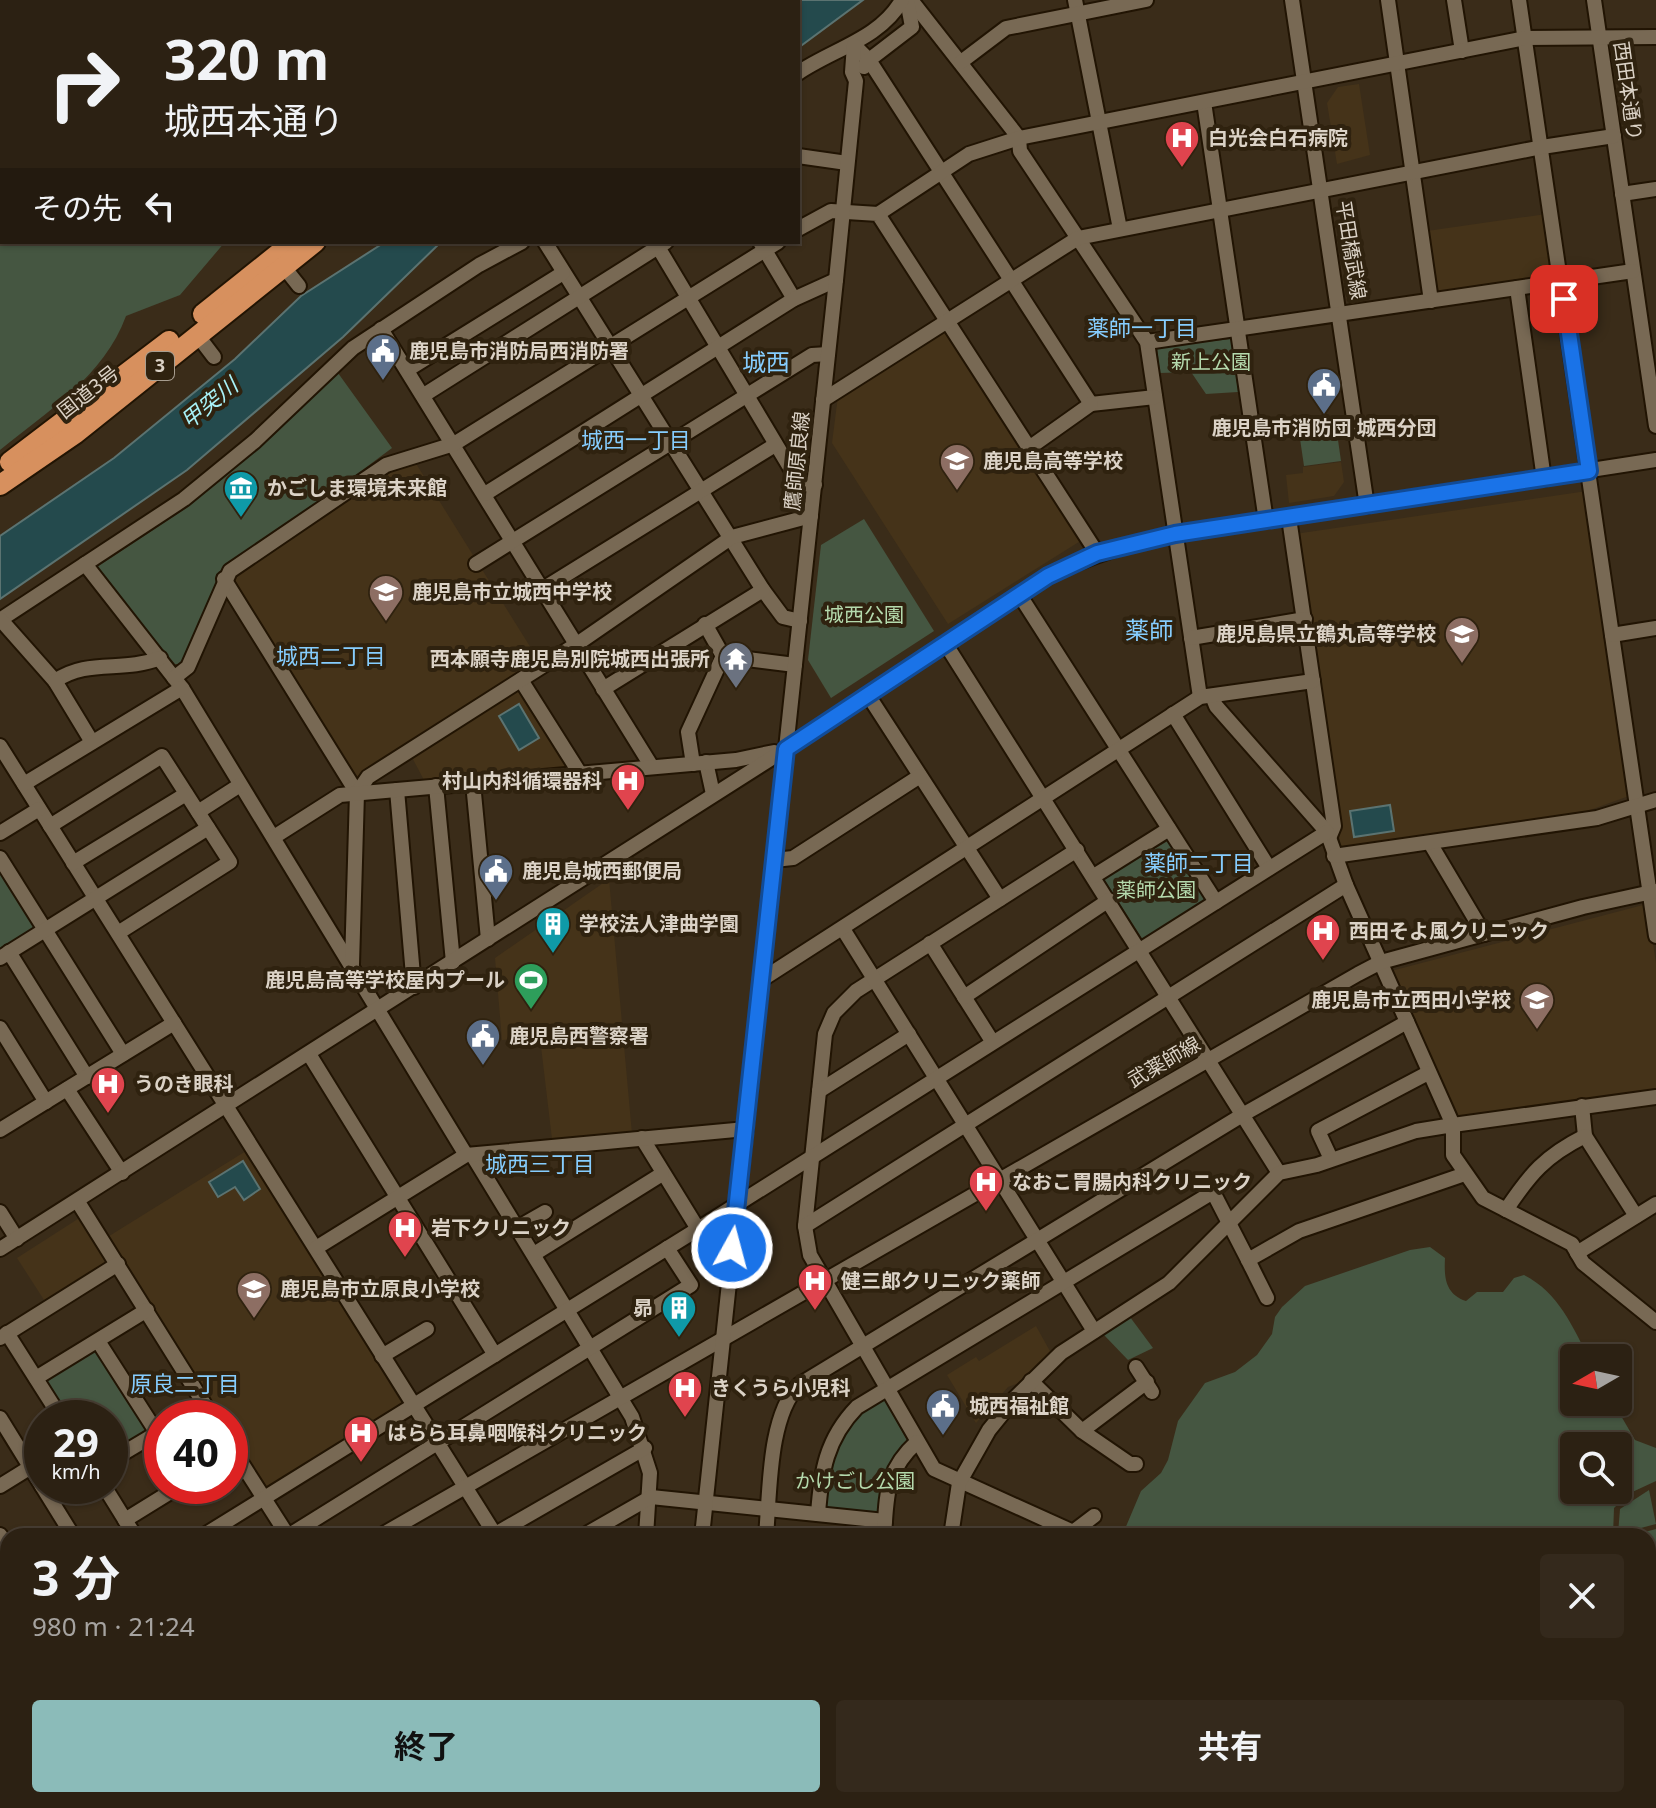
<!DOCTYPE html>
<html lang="ja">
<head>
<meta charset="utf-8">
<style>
  :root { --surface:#2c2113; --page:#34291c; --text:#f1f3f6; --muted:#a6a3a0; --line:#483e33; --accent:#8bbbb9 }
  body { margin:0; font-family:"Noto Sans","Noto Sans JP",sans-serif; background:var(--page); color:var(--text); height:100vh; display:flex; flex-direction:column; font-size:30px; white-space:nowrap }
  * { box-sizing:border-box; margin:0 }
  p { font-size:26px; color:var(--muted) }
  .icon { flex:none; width:44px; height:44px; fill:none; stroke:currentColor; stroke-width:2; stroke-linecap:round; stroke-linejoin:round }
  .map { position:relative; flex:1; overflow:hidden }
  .side { position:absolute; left:0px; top:1528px; width:1656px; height:280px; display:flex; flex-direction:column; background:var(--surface); border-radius:24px 24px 0 0; box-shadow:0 2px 6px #0004,0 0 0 2px var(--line) }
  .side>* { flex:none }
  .hud { position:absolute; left:0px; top:0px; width:800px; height:244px; box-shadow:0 2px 6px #0004,0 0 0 2px var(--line); background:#2c2113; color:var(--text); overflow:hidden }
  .needle { width:52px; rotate:261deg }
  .tools { position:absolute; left:1560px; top:1344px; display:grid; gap:16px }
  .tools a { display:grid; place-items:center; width:72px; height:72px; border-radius:8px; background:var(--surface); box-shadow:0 2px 6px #0004,0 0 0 2px var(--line); font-size:40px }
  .speed { position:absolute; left:24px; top:1400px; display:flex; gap:16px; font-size:40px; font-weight:700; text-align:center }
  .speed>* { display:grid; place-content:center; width:104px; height:104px; border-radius:50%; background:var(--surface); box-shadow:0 2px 6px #0004,0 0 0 2px var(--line); line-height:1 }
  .speed small { font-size:20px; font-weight:400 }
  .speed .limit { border:12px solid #d22; background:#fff; color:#111 }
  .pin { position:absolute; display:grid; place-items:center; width:68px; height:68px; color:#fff; margin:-34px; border-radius:16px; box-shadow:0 4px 12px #0006 }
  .me { position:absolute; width:88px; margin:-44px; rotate:7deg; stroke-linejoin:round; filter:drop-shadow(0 0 6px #0008) }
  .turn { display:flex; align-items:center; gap:28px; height:168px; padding:0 32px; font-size:36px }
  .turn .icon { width:104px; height:104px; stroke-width:2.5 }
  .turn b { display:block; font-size:56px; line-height:68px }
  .then { display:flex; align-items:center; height:76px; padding:0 32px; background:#0003; gap:16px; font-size:30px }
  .round { display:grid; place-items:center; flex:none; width:84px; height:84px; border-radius:8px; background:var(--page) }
  .overview { display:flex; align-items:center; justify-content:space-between; height:136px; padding:0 32px }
  h1 { font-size:48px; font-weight:700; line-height:60px }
  .button { display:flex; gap:16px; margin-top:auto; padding:16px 32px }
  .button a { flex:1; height:92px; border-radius:8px; background:var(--accent); color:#111; font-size:32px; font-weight:700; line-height:92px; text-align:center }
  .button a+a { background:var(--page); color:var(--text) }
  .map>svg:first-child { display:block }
</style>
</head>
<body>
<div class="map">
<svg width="1656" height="1808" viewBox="0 0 1656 1808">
  <rect width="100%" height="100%" fill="#3a2c19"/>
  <g fill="#453319">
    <polygon points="1359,84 1370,155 1337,164 1327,103 1338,87"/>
    <polygon points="1546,214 1552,275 1439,292 1436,289 1427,231"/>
    <polygon points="947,331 1082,540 948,624 832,443 838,396"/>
    <polygon points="415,462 539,661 515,677 570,764 568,768 425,782 406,746 353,779 233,585 233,575 389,470"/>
    <polygon points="1341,462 1344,482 1334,496 1289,503 1286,475 1303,473 1303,467"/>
    <polygon points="1587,491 1629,796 1587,811 1345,851 1341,848 1295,534"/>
    <polygon points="609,879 632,1134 552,1139 540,1038 502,1040 495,958"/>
    <polygon points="1647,904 1656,963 1656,1091 1456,1118 1391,971"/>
    <polygon points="246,1151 401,1402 401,1408 270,1489 263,1489 230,1436 230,1418 219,1418 106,1238"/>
    <polygon points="81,1217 108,1263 46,1303 17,1258"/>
    <polygon points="1036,1326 1051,1353 1021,1382 1008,1387 976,1423 947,1375 976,1357 979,1361"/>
  </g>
  <g fill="#455641" fill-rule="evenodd">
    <path d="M0,0L230,2H2V242H225L180,295L126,316C104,376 48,411 0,450Z"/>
    <polygon points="1232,339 1238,392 1206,394 1191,372 1160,373 1157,347"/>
    <polygon points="338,373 392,448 219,577 185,664 175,664 96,570 97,567 188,507 260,448"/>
    <polygon points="1336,426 1341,461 1304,466 1299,432"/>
    <polygon points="864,519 934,631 831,698 808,660 821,545"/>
    <polygon points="1171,839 1207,899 1143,940 1104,879"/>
    <polygon points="0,867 36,929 0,952"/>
    <path d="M1430,1247L1445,1258C1444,1277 1445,1294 1466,1301L1477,1292H1503L1514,1278L1524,1275C1559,1293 1572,1326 1589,1358H1574V1402H1613L1635,1440L1656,1448V1481L1628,1494L1614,1508L1613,1536H1122L1141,1491L1161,1473L1168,1460L1178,1421L1205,1383L1235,1372L1257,1355L1272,1334L1275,1317L1282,1307L1305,1286L1410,1250ZM1574,1446H1618V1490H1574Z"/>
    <polygon points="1130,1317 1153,1348 1128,1360 1104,1335"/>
    <polygon points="93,1348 100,1348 149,1433 110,1457 110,1418 65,1418 44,1384 45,1379"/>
    <path d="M880,1399H884L909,1444L888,1467L881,1514L877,1517L822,1507C828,1462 840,1425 880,1399Z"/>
    <polygon points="1649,1490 1656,1524 1618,1534 1620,1509"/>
    <polygon points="1656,1529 1656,1808 1118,1808 1128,1800 1648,1800 1648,1536 1630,1536"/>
    <polygon points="884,1800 1091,1800 1109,1808 880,1808"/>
  </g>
  <g fill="#244a4d" stroke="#5b7371" stroke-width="2">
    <polygon points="770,0 863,0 798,48 798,2 767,2"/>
    <polygon points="385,242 441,242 343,337 187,470 0,599 0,536 114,458 235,359 301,296"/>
    <polygon points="519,704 539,738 519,750 499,716"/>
    <polygon points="1390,805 1394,831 1354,837 1350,811"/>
    <polygon points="243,1161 260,1189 244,1200 235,1187 218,1197 209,1182"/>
  </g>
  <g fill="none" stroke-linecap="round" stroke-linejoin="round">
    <g stroke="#211403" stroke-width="18">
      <g id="minor">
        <polyline points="390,0 391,2"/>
        <polyline points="489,0 490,2"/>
        <polyline points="911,0 1019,138 1020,151 1147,342 1200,697"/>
        <polyline points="1075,0 1120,229"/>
        <polyline points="1292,0 1367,506"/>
        <polyline points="1388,0 1431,301"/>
        <polyline points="1454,0 1462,51"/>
        <polyline points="1519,0 1656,936"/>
        <polyline points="1594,0 1656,426"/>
        <polyline points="503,2 505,0"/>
        <polyline points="747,2 749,0"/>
        <polyline points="854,45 869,60 1091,404 1155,397"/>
        <polyline points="961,62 1006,28 1146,0"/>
        <polyline points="864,67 869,60 912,27 907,0"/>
        <path d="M798,73C833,49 880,39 902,0"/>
        <polyline points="1204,102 1266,521"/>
        <polyline points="798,156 847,163"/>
        <polyline points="1622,194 1656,189"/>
        <polyline points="878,214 969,154 1019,138 1525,38 1656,37"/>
        <polyline points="798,229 831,211 878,214 1097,553"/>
        <polyline points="545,242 763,590 783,617 800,621"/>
        <polyline points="655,242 795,476 803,484 815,485"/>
        <polyline points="760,242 794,299"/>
        <polyline points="284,267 299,286"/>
        <polyline points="1517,288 1544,479"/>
        <polyline points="381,329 652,767"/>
        <polyline points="198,336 214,357"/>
        <polyline points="1147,342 1633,271"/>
        <polyline points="407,370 563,273"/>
        <polyline points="424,395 666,242"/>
        <polyline points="823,400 1078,238 1542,147 1614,136"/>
        <polyline points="1029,448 1091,404"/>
        <polyline points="485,494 794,299 836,280"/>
        <polyline points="1289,518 1334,826 1329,838"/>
        <polyline points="85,564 182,688 466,1155"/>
        <polyline points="476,564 812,355 828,354"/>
        <polyline points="224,579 357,793 352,964"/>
        <polyline points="543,589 775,445"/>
        <polyline points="1019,594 1216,902"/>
        <polyline points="0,620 184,499 255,441 353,348 479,265 522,242"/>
        <path d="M1,620L55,681C88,658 123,673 160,658"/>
        <polyline points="705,624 723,656 795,665"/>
        <polyline points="1612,635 1656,628"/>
        <polyline points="1191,638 1305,619"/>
        <polyline points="945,643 1279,1173"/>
        <polyline points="174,678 188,667 230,571 386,465 454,444 778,242"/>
        <polyline points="521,680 579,772"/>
        <polyline points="55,681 92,742"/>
        <polyline points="603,689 763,590"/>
        <polyline points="868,695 1000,899"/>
        <polyline points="1212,696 1216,706 1327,832 1346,885 1453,1125 1656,1097"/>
        <polyline points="1173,714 1269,868"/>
        <polyline points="0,746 496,1536"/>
        <polyline points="706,762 713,794"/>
        <polyline points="693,764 688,732 723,656"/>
        <polyline points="473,783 488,939"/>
        <polyline points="24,784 182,688"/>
        <polyline points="436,786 453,962"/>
        <polyline points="397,790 414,987"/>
        <polyline points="357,793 368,777 577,644 732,537 811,516"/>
        <polyline points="198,812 240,785"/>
        <polyline points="50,826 162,756 230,862 118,933"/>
        <polyline points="0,833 39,809"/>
        <polyline points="274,837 340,795 736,760 774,752"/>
        <polyline points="1430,843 1484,934"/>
        <polyline points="1077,850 856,991 834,1013 825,1034 805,1226 810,1255 934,1469 1073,1532 1094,1516"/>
        <polyline points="1334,856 1597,818 1656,800"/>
        <polyline points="0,858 123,1054"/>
        <polyline points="774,860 793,858 920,776"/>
        <polyline points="73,863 186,794"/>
        <polyline points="1094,876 1169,829"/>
        <polyline points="843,929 1094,1331"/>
        <polyline points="930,943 992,1041"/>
        <polyline points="9,952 87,1077"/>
        <polyline points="0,958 208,828"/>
        <polyline points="761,980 1200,697 1313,681"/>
        <polyline points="964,997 1109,900"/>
        <polyline points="0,1028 46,1102"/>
        <polyline points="309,1054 495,1355"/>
        <polyline points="67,1089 122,1173"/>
        <polyline points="819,1091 909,1034"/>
        <polyline points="1582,1106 1585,1136 1636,1216"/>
        <polyline points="0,1130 174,1023"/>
        <polyline points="642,1138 698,1229"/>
        <polyline points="473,1156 632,1417 650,1473 646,1536"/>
        <polyline points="1331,1159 1318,1131 1428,1073"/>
        <polyline points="78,1202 213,1418"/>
        <path d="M1506,1210C1530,1174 1545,1156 1585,1136"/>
        <polyline points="0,1212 17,1239"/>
        <polyline points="805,1226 1346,885"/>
        <polyline points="517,1228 545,1212"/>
        <polyline points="316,1248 466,1155 746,1129"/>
        <path d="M0,1249L786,749L1048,576C1090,556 1129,543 1175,534L1656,460"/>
        <polyline points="1577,1253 1656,1204"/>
        <polyline points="534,1254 662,1174"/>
        <polyline points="1248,1260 1267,1298"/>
        <polyline points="7,1333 61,1418"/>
        <polyline points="0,1338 118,1264"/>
        <polyline points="98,1341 157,1433"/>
        <polyline points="382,1356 427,1329"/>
        <polyline points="1136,1367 1152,1392"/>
        <polyline points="36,1378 147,1310"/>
        <polyline points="1031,1381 1082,1431 1130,1464 1136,1464"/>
        <polyline points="0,1418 42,1486"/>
        <polyline points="180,1418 203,1403"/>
        <polyline points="1082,1431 1147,1382"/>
        <polyline points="230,1445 288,1536"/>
        <polyline points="110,1461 162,1430"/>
        <polyline points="0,1486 42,1460"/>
        <polyline points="42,1486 73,1536"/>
        <polyline points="104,1486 135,1536"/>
        <path d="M818,1514C821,1472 826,1439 857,1407L1213,1192L1248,1260L1299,1231L1465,1174"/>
        <polyline points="125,1520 180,1486"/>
        <polyline points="0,1535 8,1548"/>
        <polyline points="203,1536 698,1229 1327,832"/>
        <polyline points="288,1536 691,1285 667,1248"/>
        <polyline points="380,1536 1358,974 1381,962 1583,907 1656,891"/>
        <polyline points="492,1536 645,1448"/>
        <polyline points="583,1536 651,1497 885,1521"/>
        <polyline points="702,1536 836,280 856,81 852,72 854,45"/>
        <path d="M766,1536C770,1493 768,1416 799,1385L1244,1114L1407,1022"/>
        <path d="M884,1536C887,1495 885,1471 917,1442"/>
        <polyline points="951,1536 959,1483 989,1430 1015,1398 1061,1353 1169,1283 1279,1173 1317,1165 1416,1131 1453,1125 1453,1155 1483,1198 1572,1244 1583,1263 1656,1322"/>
        <polyline points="0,1624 8,1636"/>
        <polyline points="0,1647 8,1646"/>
        <polyline points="0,1702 8,1703"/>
        <polyline points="0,1770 8,1773"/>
        <polyline points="619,1800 635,1808"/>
        <polyline points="848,1800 849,1801"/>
        <polyline points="1205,1800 1210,1808"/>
        <polyline points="340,1808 363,1801 363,1808"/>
        <polyline points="508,1808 514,1800"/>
      </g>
    </g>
    <g stroke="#211403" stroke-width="24">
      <g id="highway">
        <polyline points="595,2 597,0"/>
        <polyline points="616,2 619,0"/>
        <polyline points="203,314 293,242"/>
        <polyline points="10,462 169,341"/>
        <polyline points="0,485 76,433 315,242"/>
      </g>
    </g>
    <use href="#minor" stroke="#786954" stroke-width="14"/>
    <use href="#highway" stroke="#d7905e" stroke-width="20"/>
  </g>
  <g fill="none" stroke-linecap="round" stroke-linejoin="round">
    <g stroke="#114b97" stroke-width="20">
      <polyline id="route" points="732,1248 786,749 1048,576 1097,553 1175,534 1589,471 1564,299"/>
    </g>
    <use href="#route" stroke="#1a73e8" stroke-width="14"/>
  </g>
  <defs>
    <g id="hospital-pin" transform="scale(1.8)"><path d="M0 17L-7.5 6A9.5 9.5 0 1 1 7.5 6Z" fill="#e0444e" stroke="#2f220f"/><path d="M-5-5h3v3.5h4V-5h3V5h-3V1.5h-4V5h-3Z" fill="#fff"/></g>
    <g id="civic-pin" transform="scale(1.8)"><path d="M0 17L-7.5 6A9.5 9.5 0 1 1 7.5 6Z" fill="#5c6f8a" stroke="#2f220f"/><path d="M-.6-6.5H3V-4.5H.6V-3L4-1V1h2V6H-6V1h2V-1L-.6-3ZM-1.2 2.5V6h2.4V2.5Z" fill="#fff"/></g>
    <g id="school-pin" transform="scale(1.8)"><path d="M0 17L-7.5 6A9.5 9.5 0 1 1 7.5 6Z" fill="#8d6e63" stroke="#2f220f"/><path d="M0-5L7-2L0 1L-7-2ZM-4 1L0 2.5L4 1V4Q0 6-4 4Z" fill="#fff"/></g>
    <g id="museum-pin" transform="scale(1.8)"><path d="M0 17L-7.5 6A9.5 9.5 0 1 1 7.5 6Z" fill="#0f9aa8" stroke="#2f220f"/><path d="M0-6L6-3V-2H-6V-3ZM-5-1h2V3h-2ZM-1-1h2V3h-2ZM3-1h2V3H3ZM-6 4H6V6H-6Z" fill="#fff"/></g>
    <g id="temple-pin" transform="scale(1.8)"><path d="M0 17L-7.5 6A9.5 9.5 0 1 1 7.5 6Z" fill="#6b7280" stroke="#2f220f"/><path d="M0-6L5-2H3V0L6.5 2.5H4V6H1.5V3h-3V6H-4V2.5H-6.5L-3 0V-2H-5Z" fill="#fff"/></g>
    <g id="building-pin" transform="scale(1.8)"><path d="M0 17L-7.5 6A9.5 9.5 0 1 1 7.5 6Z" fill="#0f9aa8" stroke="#2f220f"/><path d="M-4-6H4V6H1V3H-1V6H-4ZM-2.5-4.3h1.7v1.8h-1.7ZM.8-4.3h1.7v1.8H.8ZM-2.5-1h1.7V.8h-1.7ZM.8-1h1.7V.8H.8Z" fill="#fff"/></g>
    <g id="stadium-pin" transform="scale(1.8)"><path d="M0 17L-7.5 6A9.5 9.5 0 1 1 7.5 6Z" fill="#2e9e5b" stroke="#2f220f"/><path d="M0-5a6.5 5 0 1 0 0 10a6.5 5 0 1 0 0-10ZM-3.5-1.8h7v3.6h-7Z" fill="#fff"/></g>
  </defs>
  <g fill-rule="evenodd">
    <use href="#hospital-pin" x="1182" y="138"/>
    <use href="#civic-pin" x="383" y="351"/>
    <use href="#civic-pin" x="1324" y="385"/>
    <use href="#school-pin" x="957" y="461"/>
    <use href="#museum-pin" x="241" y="488"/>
    <use href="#school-pin" x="386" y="592"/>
    <use href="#school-pin" x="1462" y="634"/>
    <use href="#temple-pin" x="736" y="659"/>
    <use href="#hospital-pin" x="628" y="781"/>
    <use href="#civic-pin" x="496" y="871"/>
    <use href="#building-pin" x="553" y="924"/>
    <use href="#hospital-pin" x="1323" y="931"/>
    <use href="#stadium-pin" x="531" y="980"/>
    <use href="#school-pin" x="1537" y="1000"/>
    <use href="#civic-pin" x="483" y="1036"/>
    <use href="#hospital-pin" x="108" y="1084"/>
    <use href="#hospital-pin" x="986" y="1182"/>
    <use href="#hospital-pin" x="405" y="1228"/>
    <use href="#hospital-pin" x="815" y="1281"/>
    <use href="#school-pin" x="254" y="1289"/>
    <use href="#building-pin" x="679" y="1308"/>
    <use href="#hospital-pin" x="685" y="1388"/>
    <use href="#civic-pin" x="943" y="1406"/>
    <use href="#hospital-pin" x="361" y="1433"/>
  </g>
  <g text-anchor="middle" stroke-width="8" stroke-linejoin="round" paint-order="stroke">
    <rect fill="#2f220f" stroke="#a79d8f" stroke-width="2" x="146" y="352" width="28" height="28" rx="6"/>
    <g font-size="18" font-weight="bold" fill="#dbd2c6">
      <text x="160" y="372">3</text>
    </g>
    <g font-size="20" fill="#dbd2c6" stroke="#2f220f">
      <text transform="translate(1628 91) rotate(82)" y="7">西田本通り</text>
      <text transform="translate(1351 250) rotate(81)" y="7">平田橋武線</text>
      <text transform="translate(88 392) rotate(-38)" y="7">国道3号</text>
      <text transform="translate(797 461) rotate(-84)" y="7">鷹師原良線</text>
      <text transform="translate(1164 1062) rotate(-30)" y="7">武薬師線</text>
    </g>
    <g font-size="20" font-weight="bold" fill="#dbd2c6" stroke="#2f220f" text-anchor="start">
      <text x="1208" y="145">白光会白石病院</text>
      <text x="409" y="358">鹿児島市消防局西消防署</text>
      <text x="1324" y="435" text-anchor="middle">鹿児島市消防団 城西分団</text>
      <text x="983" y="468">鹿児島高等学校</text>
      <text x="267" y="495">かごしま環境未来館</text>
      <text x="412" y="599">鹿児島市立城西中学校</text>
      <text x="1436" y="641" text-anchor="end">鹿児島県立鶴丸高等学校</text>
      <text x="710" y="666" text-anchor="end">西本願寺鹿児島別院城西出張所</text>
      <text x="602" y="788" text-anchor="end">村山内科循環器科</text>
      <text x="522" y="878">鹿児島城西郵便局</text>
      <text x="579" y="931">学校法人津曲学園</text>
      <text x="1349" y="938">西田そよ風クリニック</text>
      <text x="505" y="987" text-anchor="end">鹿児島高等学校屋内プール</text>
      <text x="1511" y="1007" text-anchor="end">鹿児島市立西田小学校</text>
      <text x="509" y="1043">鹿児島西警察署</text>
      <text x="134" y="1091">うのき眼科</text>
      <text x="1012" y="1189">なおこ胃腸内科クリニック</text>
      <text x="431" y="1235">岩下クリニック</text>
      <text x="841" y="1288">健三郎クリニック薬師</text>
      <text x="280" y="1296">鹿児島市立原良小学校</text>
      <text x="653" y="1315" text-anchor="end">昴</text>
      <text x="711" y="1395">きくうら小児科</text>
      <text x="969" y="1413">城西福祉館</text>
      <text x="387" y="1440">はらら耳鼻咽喉科クリニック</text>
    </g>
    <g font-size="20" fill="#b5daad" stroke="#2f220f">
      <text x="1211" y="369">新上公園</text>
      <text x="864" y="622">城西公園</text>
      <text x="1156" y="897">薬師公園</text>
      <text x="855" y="1488">かけごし公園</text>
    </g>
    <g font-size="22" fill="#86cdfe" stroke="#2f220f">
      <text x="1142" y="336">薬師一丁目</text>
      <text x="636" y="448">城西一丁目</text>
      <text x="331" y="664">城西二丁目</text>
      <text x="1199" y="871">薬師二丁目</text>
      <text x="540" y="1172">城西三丁目</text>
      <text x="185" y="1392">原良二丁目</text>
    </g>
    <g font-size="22" font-style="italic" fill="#a8f2f8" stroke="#2f220f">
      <text transform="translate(209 403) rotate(-39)" y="8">甲突川</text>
    </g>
    <g font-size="24" fill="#86cdfe" stroke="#2f220f">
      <text x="766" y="371">城西</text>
      <text x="1149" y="639">薬師</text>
    </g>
  </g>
</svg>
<div class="tools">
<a><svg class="needle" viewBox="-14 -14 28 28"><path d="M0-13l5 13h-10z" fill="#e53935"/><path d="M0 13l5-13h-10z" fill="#a6a3a0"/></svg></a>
<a><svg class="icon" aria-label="search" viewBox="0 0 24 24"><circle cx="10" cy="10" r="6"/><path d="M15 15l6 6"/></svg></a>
</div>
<div class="speed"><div>29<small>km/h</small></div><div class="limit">40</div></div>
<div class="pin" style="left:1564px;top:299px;background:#d93025"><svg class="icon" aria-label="arrive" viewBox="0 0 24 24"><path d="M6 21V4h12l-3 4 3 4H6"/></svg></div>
<svg class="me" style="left:732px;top:1248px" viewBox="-20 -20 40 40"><circle r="17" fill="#1a73e8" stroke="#fff" stroke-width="3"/><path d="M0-11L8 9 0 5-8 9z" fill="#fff"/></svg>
<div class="hud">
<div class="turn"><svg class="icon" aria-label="right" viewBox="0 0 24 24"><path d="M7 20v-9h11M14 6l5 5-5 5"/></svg><div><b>320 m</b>城西本通り</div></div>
<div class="then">その先<svg class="icon" aria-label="left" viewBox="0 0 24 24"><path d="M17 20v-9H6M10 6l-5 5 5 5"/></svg></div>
</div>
<section class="side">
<div class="overview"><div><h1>3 分</h1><p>980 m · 21:24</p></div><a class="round"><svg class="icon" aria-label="close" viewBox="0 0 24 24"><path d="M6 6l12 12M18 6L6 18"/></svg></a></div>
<div class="button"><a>終了</a><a>共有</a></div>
</section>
</div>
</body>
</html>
